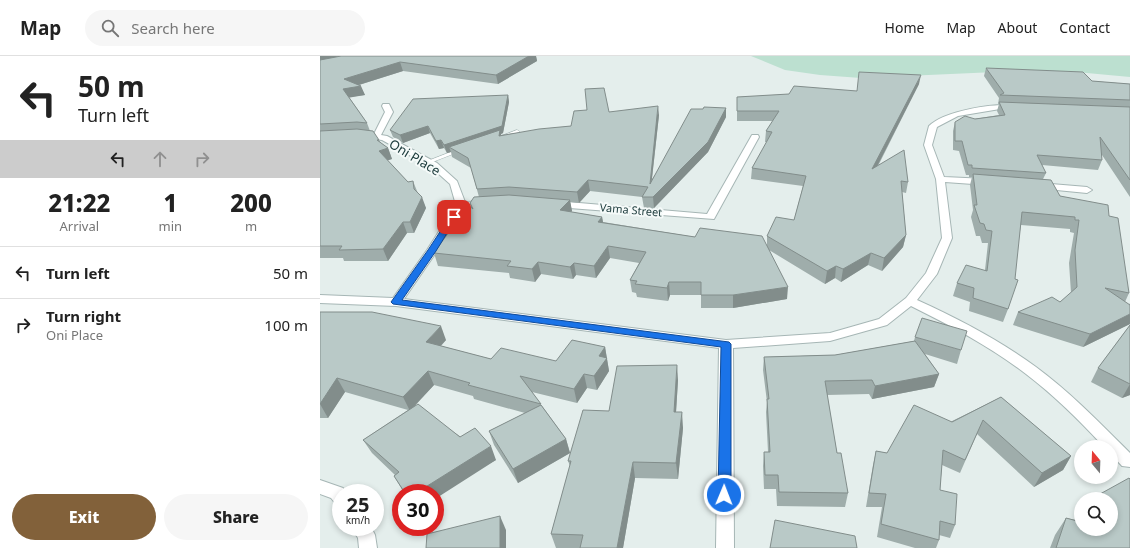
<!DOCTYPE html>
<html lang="en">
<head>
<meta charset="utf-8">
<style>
  :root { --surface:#fff; --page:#f6f6f6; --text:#222; --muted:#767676; --line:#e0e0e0; --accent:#82613a }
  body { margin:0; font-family:"Noto Sans",sans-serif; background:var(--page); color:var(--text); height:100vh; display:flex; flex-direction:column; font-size:15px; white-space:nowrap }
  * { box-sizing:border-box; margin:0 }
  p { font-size:13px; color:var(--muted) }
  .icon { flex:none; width:22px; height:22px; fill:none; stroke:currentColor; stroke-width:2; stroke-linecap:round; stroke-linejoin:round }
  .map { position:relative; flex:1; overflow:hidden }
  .details { display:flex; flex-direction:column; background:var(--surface); width:320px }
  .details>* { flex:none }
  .banner { background:#fff; color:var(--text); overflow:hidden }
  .needle { width:26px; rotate:341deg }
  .tools { position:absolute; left:754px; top:384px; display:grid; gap:8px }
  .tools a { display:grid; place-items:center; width:44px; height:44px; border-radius:50%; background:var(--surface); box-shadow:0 2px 6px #0003; font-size:20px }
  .speed { position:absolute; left:12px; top:428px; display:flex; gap:8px; font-size:20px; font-weight:700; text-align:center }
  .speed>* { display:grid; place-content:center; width:52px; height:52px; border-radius:50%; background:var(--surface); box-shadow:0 2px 6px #0003; line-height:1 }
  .speed small { font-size:10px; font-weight:400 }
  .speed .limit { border:6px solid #d22; background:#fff; color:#111 }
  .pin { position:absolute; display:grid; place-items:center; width:34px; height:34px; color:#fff; margin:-17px; border-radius:8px; box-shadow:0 2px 6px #0006 }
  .me { position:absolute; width:44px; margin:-22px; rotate:1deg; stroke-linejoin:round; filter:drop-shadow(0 0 3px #0008) }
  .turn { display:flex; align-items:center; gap:14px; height:84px; padding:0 12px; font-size:18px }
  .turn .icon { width:52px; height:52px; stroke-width:2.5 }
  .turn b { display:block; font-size:28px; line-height:34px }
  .lanes { display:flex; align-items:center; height:38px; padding:0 12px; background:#0003; justify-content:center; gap:20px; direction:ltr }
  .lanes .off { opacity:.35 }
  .eta { display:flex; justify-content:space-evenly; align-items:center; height:68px; text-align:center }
  .eta b { font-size:24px; font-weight:800; line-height:28px }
  .primary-button { display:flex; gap:8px; margin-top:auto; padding:8px 12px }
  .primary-button a { flex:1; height:46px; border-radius:24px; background:var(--accent); color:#fff; font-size:16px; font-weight:800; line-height:46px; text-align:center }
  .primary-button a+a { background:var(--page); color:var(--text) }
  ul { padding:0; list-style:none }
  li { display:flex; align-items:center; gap:12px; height:52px; padding:0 12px; border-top:1px solid var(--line) }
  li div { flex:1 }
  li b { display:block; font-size:15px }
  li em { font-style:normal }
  header { display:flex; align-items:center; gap:24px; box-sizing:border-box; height:56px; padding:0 20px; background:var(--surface); border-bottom:1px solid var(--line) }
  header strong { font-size:19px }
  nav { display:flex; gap:22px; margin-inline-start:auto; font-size:14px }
  .search { width:280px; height:36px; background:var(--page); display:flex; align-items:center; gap:10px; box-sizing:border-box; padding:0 14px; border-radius:22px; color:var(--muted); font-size:15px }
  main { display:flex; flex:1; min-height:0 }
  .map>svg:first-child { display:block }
</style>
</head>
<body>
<header>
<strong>Map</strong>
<div class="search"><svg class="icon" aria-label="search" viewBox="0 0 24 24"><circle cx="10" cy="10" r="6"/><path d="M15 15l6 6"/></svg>Search here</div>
<nav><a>Home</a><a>Map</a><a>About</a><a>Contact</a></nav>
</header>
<main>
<section class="details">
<div class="banner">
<div class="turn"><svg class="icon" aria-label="left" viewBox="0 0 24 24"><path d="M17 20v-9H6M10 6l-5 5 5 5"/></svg><div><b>50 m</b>Turn left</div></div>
<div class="lanes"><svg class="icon" aria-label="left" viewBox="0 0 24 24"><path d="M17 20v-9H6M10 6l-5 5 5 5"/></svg><svg class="icon off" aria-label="ahead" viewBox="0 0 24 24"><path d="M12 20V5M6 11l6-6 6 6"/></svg><svg class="icon off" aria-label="right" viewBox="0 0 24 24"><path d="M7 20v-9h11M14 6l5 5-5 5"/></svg></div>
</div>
<div class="eta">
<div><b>21:22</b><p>Arrival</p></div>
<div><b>1</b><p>min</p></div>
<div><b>200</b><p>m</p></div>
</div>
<ul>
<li><svg class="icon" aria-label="left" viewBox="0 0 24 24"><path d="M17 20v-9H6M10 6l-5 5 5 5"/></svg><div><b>Turn left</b></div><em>50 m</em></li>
<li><svg class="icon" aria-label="right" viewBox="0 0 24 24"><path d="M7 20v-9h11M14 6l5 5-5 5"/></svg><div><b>Turn right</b><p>Oni Place</p></div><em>100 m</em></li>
</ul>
<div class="primary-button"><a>Exit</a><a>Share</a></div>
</section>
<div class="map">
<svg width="810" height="492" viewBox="0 0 810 492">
  <rect width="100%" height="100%" fill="#e4eeec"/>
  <polygon fill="#bce0d0" points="431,0 810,0 810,21 756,16 698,15 541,22 500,19 465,14"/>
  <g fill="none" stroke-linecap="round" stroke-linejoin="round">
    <g stroke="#a6b6b5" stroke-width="1">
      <g id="lane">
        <polygon points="197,74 199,75 199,77 182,83 179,81"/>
        <polygon points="141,92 146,93 110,107 105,106"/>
      </g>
    </g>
    <g stroke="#a6b6b5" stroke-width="2">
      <g id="street">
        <path d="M63,48H69L73,56L61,79L67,80L117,107L137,125L145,146L166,145L171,148L166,151L144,152L117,195L84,243L406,284L510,277L559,263L586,242L606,217L622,182L616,123L604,89L609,70C624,55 676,46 697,50L698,52L694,54L680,53L638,60L617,71L612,89L624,121L667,123L672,126L667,129L625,126L632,182L617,218L597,244C639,263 679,284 716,311C750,336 780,367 810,397V411L802,410L791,398V391H784C760,365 735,340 706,318C671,291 631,270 591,250L567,269L510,285L413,292L414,492H396L399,292L76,250L0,247V239L73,242L107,194L136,149L130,128L111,111L62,84L38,81L37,79L41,77L54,78L65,56L62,50Z"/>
        <polygon points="432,79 438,79 439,81 394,163 236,151 231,148 236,145 387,158"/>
        <polygon points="719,127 767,131 772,134 767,137 716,132 714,130"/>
        <polygon points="0,424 23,432 27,437 21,437 21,449 15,447 11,442 0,438"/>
        <polygon points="31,471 51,471 55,479 57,492 39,492 38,482"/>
      </g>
    </g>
    <use href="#lane" fill="#fff" fill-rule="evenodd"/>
    <use href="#street" fill="#fff" fill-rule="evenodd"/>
  </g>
  <g fill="#9fadab">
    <polygon points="0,0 216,0 217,5 178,28 83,15 39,29 45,39 29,41 47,67 50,75 59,84 61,87 68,92 72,103 67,104 88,126 93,125 97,135 106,152 94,177 87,177 68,205 24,205 23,202 0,202"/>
    <polygon points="666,12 772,25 810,28 810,141 782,99 782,104 778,114 722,109 726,117 723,123 740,140 789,160 809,237 805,246 809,249 810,247 810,268 763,291 693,269 698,256 740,246 751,237 749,207 754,177 750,176 750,173 701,169 688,253 683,266 649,255 650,246 633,240 637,227 665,214 668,187 662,187 660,180 656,180 651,161 653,154 650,129 652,121 649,121 649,119 646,119 639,95 633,94 633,75 635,66 679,59 677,55 679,48 678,48 679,42 664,20"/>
    <polygon points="599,28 558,110 588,126 586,137 582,136 586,179 583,191 562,215 548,209 521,226 515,222 505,228 449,194 467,243 413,252 381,252 381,239 350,239 348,245 317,241 316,237 312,236 310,224 319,207 290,202 276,222 256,219 253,223 221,218 215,226 190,222 189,217 118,210 114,197 151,152 150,147 159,141 151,112 132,101 131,96 127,97 124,92 119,93 110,77 83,87 73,81 70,74 188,39 189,46 183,77 181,78 181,79 251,70 289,56 339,59 332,123 383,53 406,52 406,61 388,96 334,152 324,152 322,141 270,135 259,147 250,146 252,155 251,156 282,161 283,166 375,181 447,189 447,180 474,164 483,130 431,123 432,112 447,86 445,86 446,75 453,65 417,65 417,41 536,35"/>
    <polygon points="0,256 126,284 121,290 171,303 236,305 285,291 289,315 277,334 267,332 257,347 212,336 246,383 250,397 198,427 174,389 169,375 205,357 154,343 153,340 114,329 94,350 176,404 115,437 84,437 74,420 75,419 52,397 43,384 88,354 25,336 8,362 0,362"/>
    <polygon points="810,269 810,339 802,342 771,326 778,312"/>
    <polygon points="595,281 641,294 637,308 605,298 619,318 614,331 552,343 549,338 507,339 517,397 528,437 525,451 457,450 456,433 444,433 443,410 444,396 448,396 446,356 447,346 443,314 444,301 515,299 594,285"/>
    <polygon points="358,324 356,356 363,372 358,423 315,422 303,492 236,492 231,478 250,410 248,405 289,355"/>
    <polygon points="681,341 751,400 743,414 714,431 657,378 640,417 622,409 620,434 635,469 630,482 619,479 619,484 616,492 595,492 557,481 562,451 546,451 553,409 556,395 567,397"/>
    <polygon points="810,423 810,492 730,492 735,479 746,462 756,464 757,462 761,456 761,473"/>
  </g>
  <g fill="#828d8b">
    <polygon points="0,0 34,0 0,7"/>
    <polygon points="209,0 216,0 217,5 178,28 176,19"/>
    <polygon points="80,6 83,15 29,32 41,30 45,39 27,42 23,33 24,23"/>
    <polygon points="601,19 599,28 550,124 552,113"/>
    <polygon points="188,39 189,46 183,77 181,78 182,84 129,91 131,96 127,97 124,89"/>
    <polygon points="338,50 339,59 330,139 330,128"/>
    <polygon points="406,52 406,61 388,96 334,152 333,141"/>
    <polygon points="108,70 110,77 83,87 80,79"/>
    <polygon points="121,84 124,92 119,93 116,85"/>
    <polygon points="68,92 72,103 63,106 59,95"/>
    <polygon points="268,124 270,135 259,147 257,136"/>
    <polygon points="102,141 106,152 94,177 90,166"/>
    <polygon points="250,144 252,155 242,166 240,154"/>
    <polygon points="282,161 284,172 278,166"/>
    <polygon points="83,166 87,177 68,205 63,193"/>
    <polygon points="586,179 583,191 562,215 564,202"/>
    <polygon points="288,190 290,202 276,222 274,210"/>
    <polygon points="551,197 548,209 521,226 523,213"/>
    <polygon points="218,206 221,218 215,226 212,213"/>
    <polygon points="254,207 256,219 253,223 250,211"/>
    <polygon points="516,210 515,222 505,228 507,215"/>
    <polygon points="349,226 350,239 348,245 347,232"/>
    <polygon points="468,231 467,243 413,252 413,239"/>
    <polygon points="810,258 810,268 763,291 770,278"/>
    <polygon points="121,270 126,284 112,299 106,286"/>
    <polygon points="285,291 289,315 277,334 274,320 279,300"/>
    <polygon points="357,309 358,324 355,372 354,356"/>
    <polygon points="108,315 114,329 90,355 83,341"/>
    <polygon points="264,318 267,332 257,347 254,333"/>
    <polygon points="619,318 614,331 552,343 555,330"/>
    <polygon points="17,322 25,336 8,362 0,348"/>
    <polygon points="810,328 810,339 802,342"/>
    <polygon points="362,356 363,372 358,423 356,407"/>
    <polygon points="246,383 250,397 198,427 193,413"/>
    <polygon points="171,390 176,404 115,443 115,437 96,437"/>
    <polygon points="751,400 743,414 714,431 722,417"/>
    <polygon points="313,406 315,422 303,492 297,492"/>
    <polygon points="180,460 186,474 186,492 180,492"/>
  </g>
  <g fill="#b9c9c7" stroke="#828d8b">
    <polygon points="21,0 209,0 176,19 80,6 24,23 41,30 23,33 47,67 37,66 0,68 0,4"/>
    <polygon points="666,12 763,16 772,25 810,28 810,44 680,39 684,37"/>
    <polygon points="539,16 601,19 552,113 584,94 588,126 581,125 586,179 564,202 551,197 523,213 516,210 507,215 447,180 456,161 474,164 486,120 432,112 452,76 446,75 459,55 417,55 417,41 469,38 474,30 537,35"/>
    <polygon points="284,32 289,56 338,50 330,128 371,53 383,53 384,51 406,52 388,86 333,141 322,141 328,131 268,124 257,136 189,131 157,133 148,102 129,91 180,74 179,80 219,73 251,70 254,55 267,54 265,33"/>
    <polygon points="188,39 182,70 124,89 121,84 116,85 108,70 80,79 70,74 93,43"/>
    <polygon points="679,46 810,51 810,124 780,81 782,104 717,99 726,117 652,112 652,109 648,109 642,85 635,85 635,66 645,60 655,63 685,59"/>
    <polygon points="37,73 53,75 59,84 57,84 68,92 59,95 88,126 93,125 94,133 102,141 90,166 83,166 63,193 19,194 22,190 0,190 0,75"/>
    <polygon points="653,118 731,124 740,140 788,149 789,160 798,162 809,237 785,232 810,249 810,258 770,278 698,256 732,241 740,246 757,231 755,194 759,164 755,164 755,161 702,156 695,223 698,224 688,253 653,242 654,232 637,227 646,209 667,215 672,175 666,174 664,168 660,167 654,149 657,149"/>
    <polygon points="189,139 250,144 240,154 282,161 278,166 375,181 380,172 442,180 468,231 413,239 381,239 381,226 349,226 347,232 315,228 317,225 310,224 326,196 288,190 274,210 254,207 250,211 218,206 212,213 187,210 191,205 114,197 148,149 153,153 150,147 154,141"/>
    <polygon points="0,256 52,256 121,270 106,286 171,303 181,292 236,305 252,284 285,291 279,300 287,302 274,320 264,318 254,333 200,320 221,348 148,329 150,327 108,315 83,341 17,322 0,348"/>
    <polygon points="602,262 647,275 641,294 595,281"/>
    <polygon points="810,269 810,328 778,312"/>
    <polygon points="595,285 619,318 555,330 552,324 505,325 517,397 521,397 528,437 459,436 458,419 445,419 444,396 450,396 447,343 449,343 444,301 515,299"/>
    <polygon points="357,309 354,356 362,356 356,407 313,406 297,492 260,492 263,479 231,478 251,405 248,405 263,354 289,355 297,310"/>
    <polygon points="681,341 751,400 722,417 663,364 645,404 623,394 620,434 637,438 635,469 620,465 619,484 561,468 566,438 549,437 556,395 567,397 594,349 632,366"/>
    <polygon points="98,348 140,381 155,372 171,390 96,437 85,437 74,420 79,416 43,384"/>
    <polygon points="221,349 246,383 193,413 169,375"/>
    <polygon points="809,422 810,423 810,492 736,492 746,462 761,466 761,473 791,473 791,443 771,443"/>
    <polygon points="180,460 180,492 106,492 107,478"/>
    <polygon points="455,464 535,480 537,492 450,492"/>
  </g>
  <polygon fill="#1a73e8" stroke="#114b97" points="131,159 136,159 137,161 116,195 82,244 409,286 411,288 411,439 409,443 404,444 400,443 398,439 401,291 73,248 71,246 108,194"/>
  <g text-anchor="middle" stroke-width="4" stroke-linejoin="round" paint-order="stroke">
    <g font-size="11" fill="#224041" stroke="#f5faf9">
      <text transform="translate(311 154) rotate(5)" y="4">Vama Street</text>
    </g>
    <g font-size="13" fill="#224041" stroke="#f5faf9">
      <text transform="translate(95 101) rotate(31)" y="5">Oni Place</text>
    </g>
  </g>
</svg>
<div class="tools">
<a><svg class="needle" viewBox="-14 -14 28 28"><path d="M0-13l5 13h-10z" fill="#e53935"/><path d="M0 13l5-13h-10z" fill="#767676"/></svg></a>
<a><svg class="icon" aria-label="search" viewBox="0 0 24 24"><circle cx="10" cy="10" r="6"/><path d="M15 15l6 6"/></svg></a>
</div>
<div class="speed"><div>25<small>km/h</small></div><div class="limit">30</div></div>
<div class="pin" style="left:134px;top:161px;background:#d93025"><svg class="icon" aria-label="arrive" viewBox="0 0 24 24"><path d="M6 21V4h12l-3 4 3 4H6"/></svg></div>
<svg class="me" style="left:404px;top:439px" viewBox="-20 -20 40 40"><circle r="17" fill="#1a73e8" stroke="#fff" stroke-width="3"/><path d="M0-11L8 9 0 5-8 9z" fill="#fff"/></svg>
</div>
</main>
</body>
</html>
